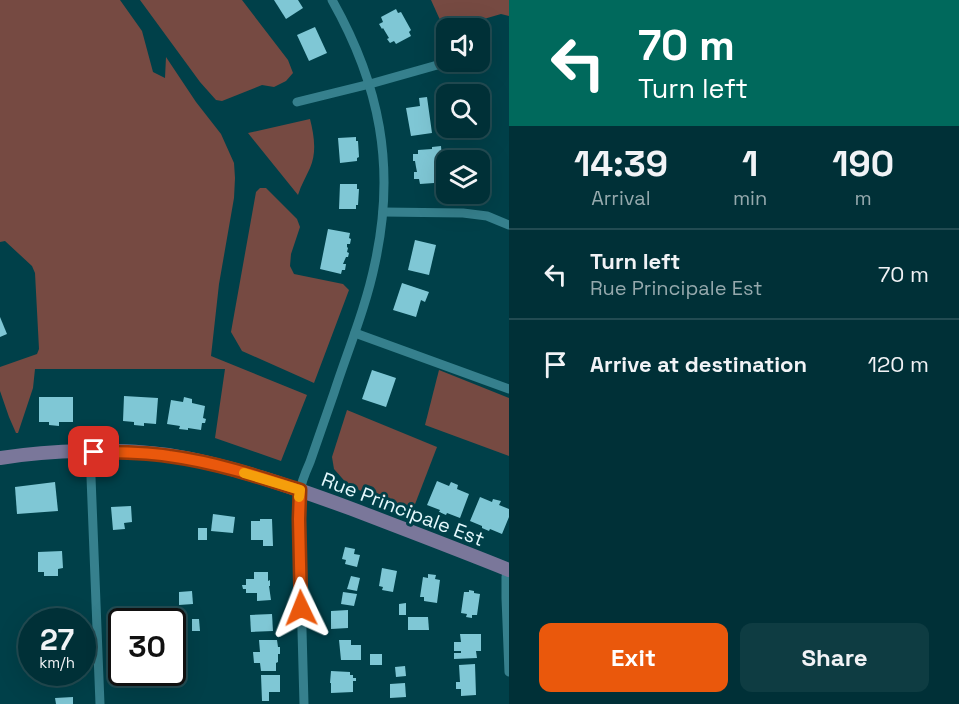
<!DOCTYPE html>
<html lang="en">
<head>
<meta charset="utf-8">
<style>
  :root { --surface:#003037; --page:#0e3c42; --text:#f1f3f6; --muted:#95a9ad; --line:#224b52; --accent:#ea580c }
  body { margin:0; font-family:"Space Grotesk",sans-serif; background:var(--page); color:var(--text); height:100vh; display:flex; flex-direction:column; font-size:22px; white-space:nowrap }
  * { box-sizing:border-box; margin:0 }
  p { font-size:20px; color:var(--muted) }
  .icon { flex:none; width:33px; height:33px; fill:none; stroke:currentColor; stroke-width:2; stroke-linecap:round; stroke-linejoin:round }
  .map { position:relative; flex:1; overflow:hidden }
  .drawer { display:flex; flex-direction:column; background:var(--surface); width:450px }
  .drawer>* { flex:none }
  .guide { background:#00695c; color:#fff; overflow:hidden }
  .tools { position:absolute; left:436px; top:18px; display:grid; gap:12px }
  .tools a { display:grid; place-items:center; width:54px; height:54px; border-radius:12px; background:var(--surface); box-shadow:0 6px 24px #0002,0 0 0 2px var(--line); font-size:30px }
  .speed { position:absolute; left:18px; top:608px; display:flex; gap:12px; font-size:30px; font-weight:700; text-align:center }
  .speed>* { display:grid; place-content:center; width:78px; height:78px; border-radius:50%; background:var(--surface); box-shadow:0 6px 24px #0002,0 0 0 2px var(--line); line-height:1 }
  .speed small { font-size:15px; font-weight:400 }
  .speed .limit { border:3px solid #111; border-radius:9px; background:#fff; color:#111 }
  .pin { position:absolute; display:grid; place-items:center; width:51px; height:51px; color:#fff; margin:-26px; border-radius:12px; box-shadow:0 3px 9px #0006 }
  .me { position:absolute; width:66px; margin:-33px; rotate:358deg; stroke-linejoin:round; filter:drop-shadow(0 0 4px #0008) }
  .turn { display:flex; align-items:center; gap:21px; height:126px; padding:0 30px; font-size:27px }
  .turn .icon { width:78px; height:78px; stroke-width:2.5 }
  .turn b { display:block; font-size:42px; line-height:51px }
  .eta { display:flex; justify-content:space-evenly; align-items:center; height:102px; text-align:center }
  .eta b { font-size:36px; font-weight:700; line-height:42px }
  .cta { display:flex; gap:12px; margin-top:auto; padding:12px 30px }
  .cta a { flex:1; height:69px; border-radius:12px; background:var(--accent); color:#fff; font-size:24px; font-weight:700; line-height:69px; text-align:center }
  .cta a+a { background:var(--page); color:var(--text) }
  ul { padding:0; list-style:none }
  li { display:flex; align-items:center; gap:18px; height:90px; padding:0 30px; border-top:2px solid var(--line) }
  li div { flex:1 }
  li b { display:block; font-size:22px }
  li em { font-style:normal }
  main { display:flex; flex:1; min-height:0 }
  .map>svg:first-child { display:block }
</style>
</head>
<body>
<main>
<div class="map">
<svg width="509" height="704" viewBox="0 0 509 704">
  <rect width="100%" height="100%" fill="#004049"/>
  <g fill="#764a42">
    <polygon points="0,0 120,0 142,31 153,72 165,78 166,57 196,102 221,134 234,163 235,178 234,198 219,284 211,356 307,395 281,461 215,438 225,369 35,369 33,388 18,433 16,433 9,417 0,391 0,367 37,354 39,349 35,273 32,266 5,241 0,242"/>
    <polygon points="140,0 242,0 288,60 293,73 286,81 274,87 262,85 222,101 216,100 200,82"/>
    <polygon points="431,0 509,0 509,16 501,14 453,28 447,28 447,31 445,31"/>
    <path d="M310,119C314,135 317,152 310,168C306,177 301,185 298,195L248,133Z"/>
    <polygon points="260,188 266,188 297,219 300,227 291,254 290,266 294,274 343,284 349,290 314,383 242,351 231,332 256,192"/>
    <polygon points="439,370 509,398 509,456 425,425"/>
    <polygon points="347,410 437,447 412,512 349,486 334,469 332,457"/>
  </g>
  <g fill="#7fc7d5">
    <polygon points="274,0 298,0 303,8 286,19"/>
    <polygon points="396,9 398,13 401,12 411,30 409,32 411,36 396,44 394,41 390,43 387,39 389,38 383,28 382,29 379,24 383,22 381,17"/>
    <polygon points="315,27 327,53 309,61 297,35"/>
    <polygon points="427,97 432,133 411,136 406,108 420,106 419,98"/>
    <polygon points="356,137 356,141 358,141 359,157 357,158 357,161 340,163 338,138"/>
    <polygon points="441,146 442,158 444,158 445,173 443,173 444,184 434,185 434,183 420,184 419,179 414,179 414,172 417,172 416,167 415,161 413,161 413,154 418,154 418,150 432,149 432,147"/>
    <polygon points="340,184 357,184 357,189 359,189 358,205 356,205 356,209 339,209"/>
    <polygon points="328,229 350,233 349,238 351,239 350,244 347,244 347,247 348,248 347,252 349,253 348,257 346,257 343,264 346,264 345,270 342,270 341,274 320,269"/>
    <polygon points="415,240 436,245 429,275 408,270"/>
    <polygon points="402,283 429,292 425,302 421,300 416,317 393,310"/>
    <polygon points="0,317 7,334 0,337"/>
    <polygon points="372,370 396,378 386,407 362,399"/>
    <polygon points="124,396 158,398 156,424 144,423 144,426 134,425 134,422 123,421"/>
    <polygon points="39,397 73,397 73,422 59,422 59,426 49,425 49,422 39,422"/>
    <polygon points="184,397 192,399 192,403 205,406 203,418 206,419 205,423 202,423 201,430 188,428 188,430 179,429 180,426 167,424 171,400 183,402"/>
    <polygon points="437,481 449,486 451,482 458,485 457,489 469,494 460,518 447,513 446,515 439,512 440,510 427,505"/>
    <polygon points="55,482 58,511 17,514 15,487"/>
    <polygon points="480,497 492,502 493,499 501,501 499,505 509,509 509,517 502,534 490,529 489,531 482,528 482,526 470,521"/>
    <polygon points="131,506 132,522 124,523 125,529 113,530 111,507"/>
    <polygon points="213,514 235,517 233,533 211,531"/>
    <polygon points="260,519 272,519 273,546 263,546 263,540 251,540 251,521 260,521"/>
    <rect x="198" y="528" width="9" height="12"/>
    <polygon points="345,547 355,549 354,554 360,555 357,567 345,564 346,560 342,559"/>
    <polygon points="62,551 63,568 58,569 58,576 44,576 44,572 38,572 38,552"/>
    <polygon points="382,568 397,571 393,592 382,590 383,587 379,586"/>
    <polygon points="254,572 268,572 268,581 270,580 270,586 269,586 271,600 257,601 257,593 246,593 246,589 243,589 242,585 246,585 246,579 254,579"/>
    <polygon points="428,574 436,575 435,579 440,580 437,603 424,601 424,597 420,597 423,577 428,578"/>
    <polygon points="351,576 360,578 357,591 347,589"/>
    <polygon points="469,590 474,591 474,593 480,594 477,615 472,615 472,618 466,617 467,614 461,613 464,592 469,592"/>
    <polygon points="192,591 193,604 179,605 179,592"/>
    <polygon points="343,592 357,594 354,606 341,604"/>
    <polygon points="406,603 406,615 399,615 399,604"/>
    <polygon points="348,610 348,628 331,629 331,611"/>
    <polygon points="272,614 273,631 251,632 250,615"/>
    <polygon points="408,617 428,617 429,630 408,630"/>
    <polygon points="192,619 199,619 200,631 192,631"/>
    <polygon points="460,634 481,634 481,651 476,651 477,658 454,659 454,653 461,653 461,651 454,651 454,642 461,642"/>
    <polygon points="259,640 277,640 278,647 280,647 280,654 278,654 278,662 276,663 276,671 261,671 260,663 254,663 253,652 260,652"/>
    <polygon points="339,640 351,640 351,645 361,645 361,660 341,660"/>
    <rect x="370" y="654" width="12" height="11"/>
    <polygon points="475,664 476,695 461,696 461,689 456,689 456,682 460,682 459,665"/>
    <polygon points="405,666 406,676 396,677 395,667"/>
    <polygon points="331,671 350,672 350,675 353,675 353,678 356,678 356,681 353,681 353,692 331,693 331,683 330,683"/>
    <polygon points="54,672 69,672 70,681 54,681"/>
    <polygon points="261,675 280,675 280,692 269,692 269,701 262,701"/>
    <polygon points="405,683 406,697 390,698 390,684"/>
    <polygon points="73,697 73,704 56,704 55,698"/>
  </g>
  <g fill="none" stroke-linecap="round" stroke-linejoin="round">
    <g stroke="#36808d" stroke-width="9">
      <polyline points="297,102 370,84 448,62"/>
      <polyline points="383,212 463,213 487,216 509,225"/>
      <polyline points="355,333 509,389"/>
      <polyline points="90,452 100,704"/>
      <polyline points="508,570 506,577 506,598 509,672"/>
      <path d="M304,704L299,519C299,510 299,501 300,492C301,482 306,471 310,462C318,439 326,416 334,393C348,350 366,307 375,263C396,167 380,85 332,0"/>
    </g>
    <path stroke="#7a779a" stroke-width="14" d="M0,458C51,450 117,448 168,455C231,465 292,487 352,509C404,529 457,549 509,570"/>
  </g>
  <g fill="none" stroke-linecap="round" stroke-linejoin="round">
    <g stroke="#983908" stroke-width="15">
      <path id="route" d="M94,452C119,452 144,452 169,456C214,462 257,476 300,490L299,519L301,608"/>
    </g>
    <use href="#route" stroke="#ea580c" stroke-width="10"/>
    <polyline stroke="#f59e0b" stroke-width="10" points="244,473 300,490 299,497"/>
  </g>
  <g text-anchor="middle" stroke-width="6" stroke-linejoin="round" paint-order="stroke">
    <g font-size="20" fill="#e4f9fd" stroke="#004049">
      <text transform="translate(403 509) rotate(21)" y="7">Rue Principale Est</text>
    </g>
  </g>
</svg>
<div class="tools">
<a><svg class="icon" aria-label="sound" viewBox="0 0 24 24"><path d="M4 9h4l5-4v14l-5-4H4zM17 9q2 3 0 6"/></svg></a>
<a><svg class="icon" aria-label="search" viewBox="0 0 24 24"><circle cx="10" cy="10" r="6"/><path d="M15 15l6 6"/></svg></a>
<a><svg class="icon" aria-label="layers" viewBox="0 0 24 24"><path d="M12 4l9 5-9 5-9-5zM3 14l9 5 9-5"/></svg></a>
</div>
<div class="speed"><div>27<small>km/h</small></div><div class="limit">30</div></div>
<div class="pin" style="left:94px;top:452px;background:#d93025"><svg class="icon" aria-label="arrive" viewBox="0 0 24 24"><path d="M6 21V4h12l-3 4 3 4H6"/></svg></div>
<svg class="me" style="left:301px;top:608px" viewBox="-20 -20 40 40"><path d="M0-17L14 15 0 8-14 15z" fill="#ea580c" stroke="#fff" stroke-width="4"/></svg>
</div>
<section class="drawer">
<div class="guide">
<div class="turn"><svg class="icon" aria-label="left" viewBox="0 0 24 24"><path d="M17 20v-9H6M10 6l-5 5 5 5"/></svg><div><b>70 m</b>Turn left</div></div>
</div>
<div class="eta">
<div><b>14:39</b><p>Arrival</p></div>
<div><b>1</b><p>min</p></div>
<div><b>190</b><p>m</p></div>
</div>
<ul>
<li><svg class="icon" aria-label="left" viewBox="0 0 24 24"><path d="M17 20v-9H6M10 6l-5 5 5 5"/></svg><div><b>Turn left</b><p>Rue Principale Est</p></div><em>70 m</em></li>
<li><svg class="icon" aria-label="arrive" viewBox="0 0 24 24"><path d="M6 21V4h12l-3 4 3 4H6"/></svg><div><b>Arrive at destination</b></div><em>120 m</em></li>
</ul>
<div class="cta"><a>Exit</a><a>Share</a></div>
</section>
</main>
</body>
</html>
